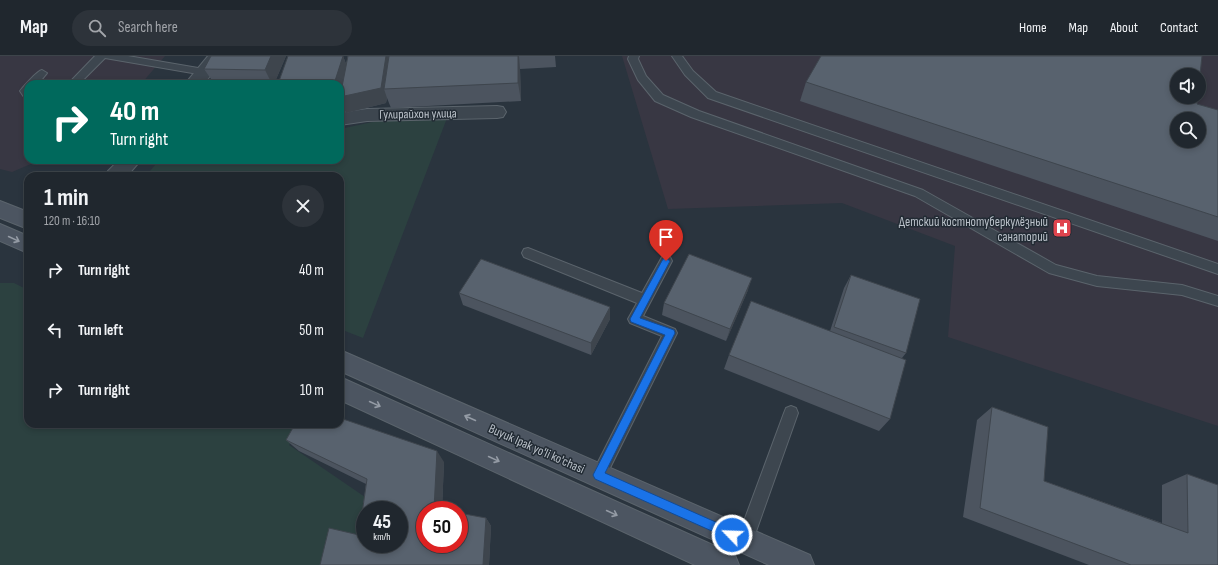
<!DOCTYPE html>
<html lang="en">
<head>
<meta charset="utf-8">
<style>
  :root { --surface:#20272e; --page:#2d333a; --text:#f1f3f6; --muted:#a2a5aa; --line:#3d444a }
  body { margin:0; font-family:"Sofia Sans Condensed",sans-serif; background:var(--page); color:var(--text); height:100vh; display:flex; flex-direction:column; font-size:15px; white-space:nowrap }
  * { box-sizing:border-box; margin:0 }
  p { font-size:13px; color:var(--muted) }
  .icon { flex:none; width:22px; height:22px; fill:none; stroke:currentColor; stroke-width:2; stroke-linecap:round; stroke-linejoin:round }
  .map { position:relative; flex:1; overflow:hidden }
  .details { position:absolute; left:24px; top:116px; width:320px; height:256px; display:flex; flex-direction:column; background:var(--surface); border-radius:12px; box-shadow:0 2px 6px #0003,0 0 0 1px var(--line) }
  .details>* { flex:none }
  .banner { position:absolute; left:24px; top:24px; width:320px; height:84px; border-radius:12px; box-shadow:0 2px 6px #0003,0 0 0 1px var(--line); background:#00695c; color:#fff; overflow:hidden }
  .buttons { position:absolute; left:1170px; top:12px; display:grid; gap:8px }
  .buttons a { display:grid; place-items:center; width:36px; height:36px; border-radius:50%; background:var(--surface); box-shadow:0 2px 6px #0003,0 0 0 1px var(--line); font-size:20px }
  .speed { position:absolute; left:356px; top:445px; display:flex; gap:8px; font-size:20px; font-weight:700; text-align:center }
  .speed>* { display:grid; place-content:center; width:52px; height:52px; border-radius:50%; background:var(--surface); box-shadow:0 2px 6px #0003,0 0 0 1px var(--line); line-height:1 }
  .speed small { font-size:10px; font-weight:400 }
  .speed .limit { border:6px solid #d22; background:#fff; color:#111 }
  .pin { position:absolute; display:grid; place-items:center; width:34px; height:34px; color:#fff; margin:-41px -17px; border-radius:50% 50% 50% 0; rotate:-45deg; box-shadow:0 0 4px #0007 }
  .pin .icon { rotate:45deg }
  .me { position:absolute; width:44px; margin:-22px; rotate:294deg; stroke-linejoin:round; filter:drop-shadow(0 0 3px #0008) }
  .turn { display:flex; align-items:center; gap:14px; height:84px; padding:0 20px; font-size:18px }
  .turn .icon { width:52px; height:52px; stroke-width:2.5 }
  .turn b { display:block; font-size:28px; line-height:34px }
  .round { display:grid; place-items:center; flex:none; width:42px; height:42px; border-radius:21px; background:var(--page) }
  .summary { display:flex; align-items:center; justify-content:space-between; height:68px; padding:0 20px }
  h1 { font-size:24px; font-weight:700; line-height:30px }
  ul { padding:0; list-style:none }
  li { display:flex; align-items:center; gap:12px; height:60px; padding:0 20px }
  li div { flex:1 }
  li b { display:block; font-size:15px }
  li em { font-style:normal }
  header { display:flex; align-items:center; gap:24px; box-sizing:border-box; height:56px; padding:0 20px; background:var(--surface); border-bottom:1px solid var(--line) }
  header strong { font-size:19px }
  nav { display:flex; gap:22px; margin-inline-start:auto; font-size:14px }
  .search { width:280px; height:36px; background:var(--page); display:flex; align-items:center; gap:10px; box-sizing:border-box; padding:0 14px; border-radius:22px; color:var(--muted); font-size:15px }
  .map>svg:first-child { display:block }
</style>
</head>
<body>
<header>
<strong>Map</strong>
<div class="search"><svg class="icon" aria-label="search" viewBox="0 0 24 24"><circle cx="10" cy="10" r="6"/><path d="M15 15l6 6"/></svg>Search here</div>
<nav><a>Home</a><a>Map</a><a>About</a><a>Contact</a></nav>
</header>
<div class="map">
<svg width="1218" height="509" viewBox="0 0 1218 509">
  <rect width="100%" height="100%" fill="#2a343e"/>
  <g fill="#383743" fill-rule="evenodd">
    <polygon points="0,0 165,0 141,28 28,28 28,104 40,104 12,116 0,113"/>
    <path d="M622,0H1218V370L948,281L955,190L842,147L668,153ZM1177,19H1199V41H1177ZM1177,63H1199V85H1177Z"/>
  </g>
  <g fill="#2c4140">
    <polygon points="447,62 363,282 340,273 340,120 146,120 155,109 181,104 340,104 340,73 382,64"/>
    <polygon points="0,227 14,227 28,234 28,368 298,368 303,370 289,389 365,441 353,509 0,509"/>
  </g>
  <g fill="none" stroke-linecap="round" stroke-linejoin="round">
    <g stroke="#5b646c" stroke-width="2">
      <g id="service">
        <polygon points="95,0 128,0 204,13 209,16 204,19 105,2 79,28 68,28"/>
        <polygon points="629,0 639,0 638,3 646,20 663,39 699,55 923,134 1056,209 1097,220 1182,229 1218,240 1218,250 1182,239 1097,230 1049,217 915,140 691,61 655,45 638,24 628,3"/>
        <polygon points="672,0 682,0 693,15 716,36 1218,208 1218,218 708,42 685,19"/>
        <path d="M42,14L47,17L38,28H28V42L24,41L20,35C23,31 37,15 42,14Z"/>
        <polygon points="528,192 642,237 662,201 666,200 670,201 672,205 643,260 675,273 677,277 604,424 599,426 594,424 592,419 594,414 662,280 630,267 628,263 637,247 524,201 522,197 524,193"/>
        <polygon points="791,350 796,352 798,357 753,484 751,490 745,492 739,490 737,484 784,357 786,352"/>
      </g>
    </g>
    <g stroke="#5b646c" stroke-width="2">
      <g id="minor">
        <polygon points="208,0 225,0 204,28 185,28"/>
        <polygon points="497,50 503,51 506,56 503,61 497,62 367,65 340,69 340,57 367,53"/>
        <polygon points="119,104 141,104 127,120 105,120 108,115"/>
      </g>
    </g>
    <g stroke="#5b646c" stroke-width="2">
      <g id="secondary">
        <polygon points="0,145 28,156 28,173 0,162"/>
        <polygon points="0,168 28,180 28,197 0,185"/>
        <polygon points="340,294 810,499 814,509 769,509 340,315"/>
        <polygon points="340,321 735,499 739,509 695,509 340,344"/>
      </g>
    </g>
    <use href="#service" fill="#3d464f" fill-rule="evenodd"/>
    <use href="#minor" fill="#3d464f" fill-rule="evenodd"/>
    <use href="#secondary" fill="#4c5561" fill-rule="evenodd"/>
  </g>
  <g fill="#4c545f">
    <polygon points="286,0 274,28 198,28 211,23 204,13"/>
    <polygon points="343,0 346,8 348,0 555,0 556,11 520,13 521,45 391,52 387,42 386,47 346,57 341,44 340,47 340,28"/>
    <polygon points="806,26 1197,48 1218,54 1218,185 800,45"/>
    <polygon points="851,219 906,297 902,302 890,363 879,375 724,313 729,299 830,275 844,232"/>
    <polygon points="748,234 726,285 662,259 664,247"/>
    <polygon points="459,237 610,251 610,263 591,299 463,249"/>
    <polygon points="992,351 1044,425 1162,467 1162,429 1187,418 1218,509 1089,509 963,461 977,364"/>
    <polygon points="286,384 444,406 442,454 425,454 486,462 491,470 489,509 320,509 359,479 366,428 299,395"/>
  </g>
  <g fill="#3e454d">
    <polygon points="271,0 286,0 274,28 272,28 265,14"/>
    <polygon points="343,0 349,15 386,0 389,0 384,33 387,42 386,47 346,57 341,44 340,47 340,28 334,28"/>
    <polygon points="518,0 519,0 520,13 521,45 518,27"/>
    <polygon points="235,25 237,28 233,28"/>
    <polygon points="752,222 748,234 726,285 730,273"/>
    <polygon points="610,251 610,263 591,299 591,287"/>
    <polygon points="437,395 444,406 442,454 435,454 434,453"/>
    <polygon points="486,462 491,470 489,509 483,509"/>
  </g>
  <g fill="#58626e" stroke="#3e454d" fill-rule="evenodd">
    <polygon points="211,0 271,0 265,14 204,13"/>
    <polygon points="288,0 343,0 334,28 278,28"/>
    <polygon points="348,0 386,0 381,32 340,41"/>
    <polygon points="389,0 518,0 518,27 384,33"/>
    <path d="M821,0H1202L1199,28V19H1177V41H1198L1197,48L1218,54V161L806,26ZM1177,63H1199V85H1177Z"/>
    <polygon points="201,23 235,25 233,28 198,28"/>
    <polygon points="689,198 752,222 730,273 664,247"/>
    <polygon points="481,203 610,251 591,287 459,237"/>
    <polygon points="851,219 920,243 906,297 834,271"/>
    <polygon points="751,245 906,304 890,363 729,299"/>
    <polygon points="992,351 1048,371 1044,425 1188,477 1187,418 1218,429 1218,509 1131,509 980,452"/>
    <path d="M340,362L437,395L434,453L440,454H425V488H459V457L486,462L483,509H320L329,472L359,479L367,423L286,384L295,368H340ZM365,454H399V488H365Z"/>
  </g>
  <defs><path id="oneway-shaft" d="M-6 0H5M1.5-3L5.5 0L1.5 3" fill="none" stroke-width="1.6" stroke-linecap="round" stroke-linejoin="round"/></defs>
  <g stroke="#949ba5">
    <use href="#oneway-shaft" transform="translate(14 183) rotate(25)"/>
    <use href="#oneway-shaft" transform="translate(375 348) rotate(25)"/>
    <use href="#oneway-shaft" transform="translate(470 362) rotate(-156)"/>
    <use href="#oneway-shaft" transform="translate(494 403) rotate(25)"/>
    <use href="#oneway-shaft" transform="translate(612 457) rotate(25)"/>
  </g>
  <polygon fill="#1a73e8" stroke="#114b97" points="666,202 670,205 640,262 674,274 675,277 605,417 736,475 737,479 736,482 732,484 595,423 593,419 665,279 631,266 630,263 663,203"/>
  <defs>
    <g id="hospital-square" transform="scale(1)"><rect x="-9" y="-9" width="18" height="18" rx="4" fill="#e0444e" stroke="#222b34"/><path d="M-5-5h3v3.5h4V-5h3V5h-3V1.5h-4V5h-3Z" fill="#fff"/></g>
  </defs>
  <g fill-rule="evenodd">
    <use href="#hospital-square" x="1062" y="172"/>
  </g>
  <g text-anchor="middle" stroke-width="3" stroke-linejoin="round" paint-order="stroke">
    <g font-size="13" fill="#bac1c9" stroke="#222b34">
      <text transform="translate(418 57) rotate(-1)" y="5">Гулирайхон улица</text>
      <text transform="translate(537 392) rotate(24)" y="5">Buyuk Ipak yo'li ko'chasi</text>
    </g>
    <g font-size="13" fill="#bac1c9" stroke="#222b34" text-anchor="end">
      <text x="1048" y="170">Детский костнотуберкулёзный<tspan x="1048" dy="15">санаторий</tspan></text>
    </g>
  </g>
</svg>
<div class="buttons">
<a><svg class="icon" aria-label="sound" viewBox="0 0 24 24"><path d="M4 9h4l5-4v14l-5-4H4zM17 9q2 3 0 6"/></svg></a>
<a><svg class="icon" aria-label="search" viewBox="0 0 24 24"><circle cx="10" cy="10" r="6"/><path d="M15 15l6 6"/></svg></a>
</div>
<div class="speed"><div>45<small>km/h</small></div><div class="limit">50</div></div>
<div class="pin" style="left:666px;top:205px;background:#d93025"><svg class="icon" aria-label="arrive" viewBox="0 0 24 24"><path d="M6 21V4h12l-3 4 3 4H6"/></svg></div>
<svg class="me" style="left:732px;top:479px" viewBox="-20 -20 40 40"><circle r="17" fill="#1a73e8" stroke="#fff" stroke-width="3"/><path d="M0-11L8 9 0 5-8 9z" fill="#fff"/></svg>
<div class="banner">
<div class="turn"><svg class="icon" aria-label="right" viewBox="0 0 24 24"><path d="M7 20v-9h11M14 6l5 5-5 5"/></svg><div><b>40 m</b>Turn right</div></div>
</div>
<section class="details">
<div class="summary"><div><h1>1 min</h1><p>120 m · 16:10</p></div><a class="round"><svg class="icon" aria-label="close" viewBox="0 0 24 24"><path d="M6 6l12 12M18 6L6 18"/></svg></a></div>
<ul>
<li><svg class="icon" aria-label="right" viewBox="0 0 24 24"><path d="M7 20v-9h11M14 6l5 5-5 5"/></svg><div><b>Turn right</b></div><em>40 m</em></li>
<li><svg class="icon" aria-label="left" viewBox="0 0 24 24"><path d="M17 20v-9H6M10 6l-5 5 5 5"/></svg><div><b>Turn left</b></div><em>50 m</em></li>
<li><svg class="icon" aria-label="right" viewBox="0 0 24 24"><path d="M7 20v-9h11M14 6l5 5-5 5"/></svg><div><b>Turn right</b></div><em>10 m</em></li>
</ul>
</section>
</div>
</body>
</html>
